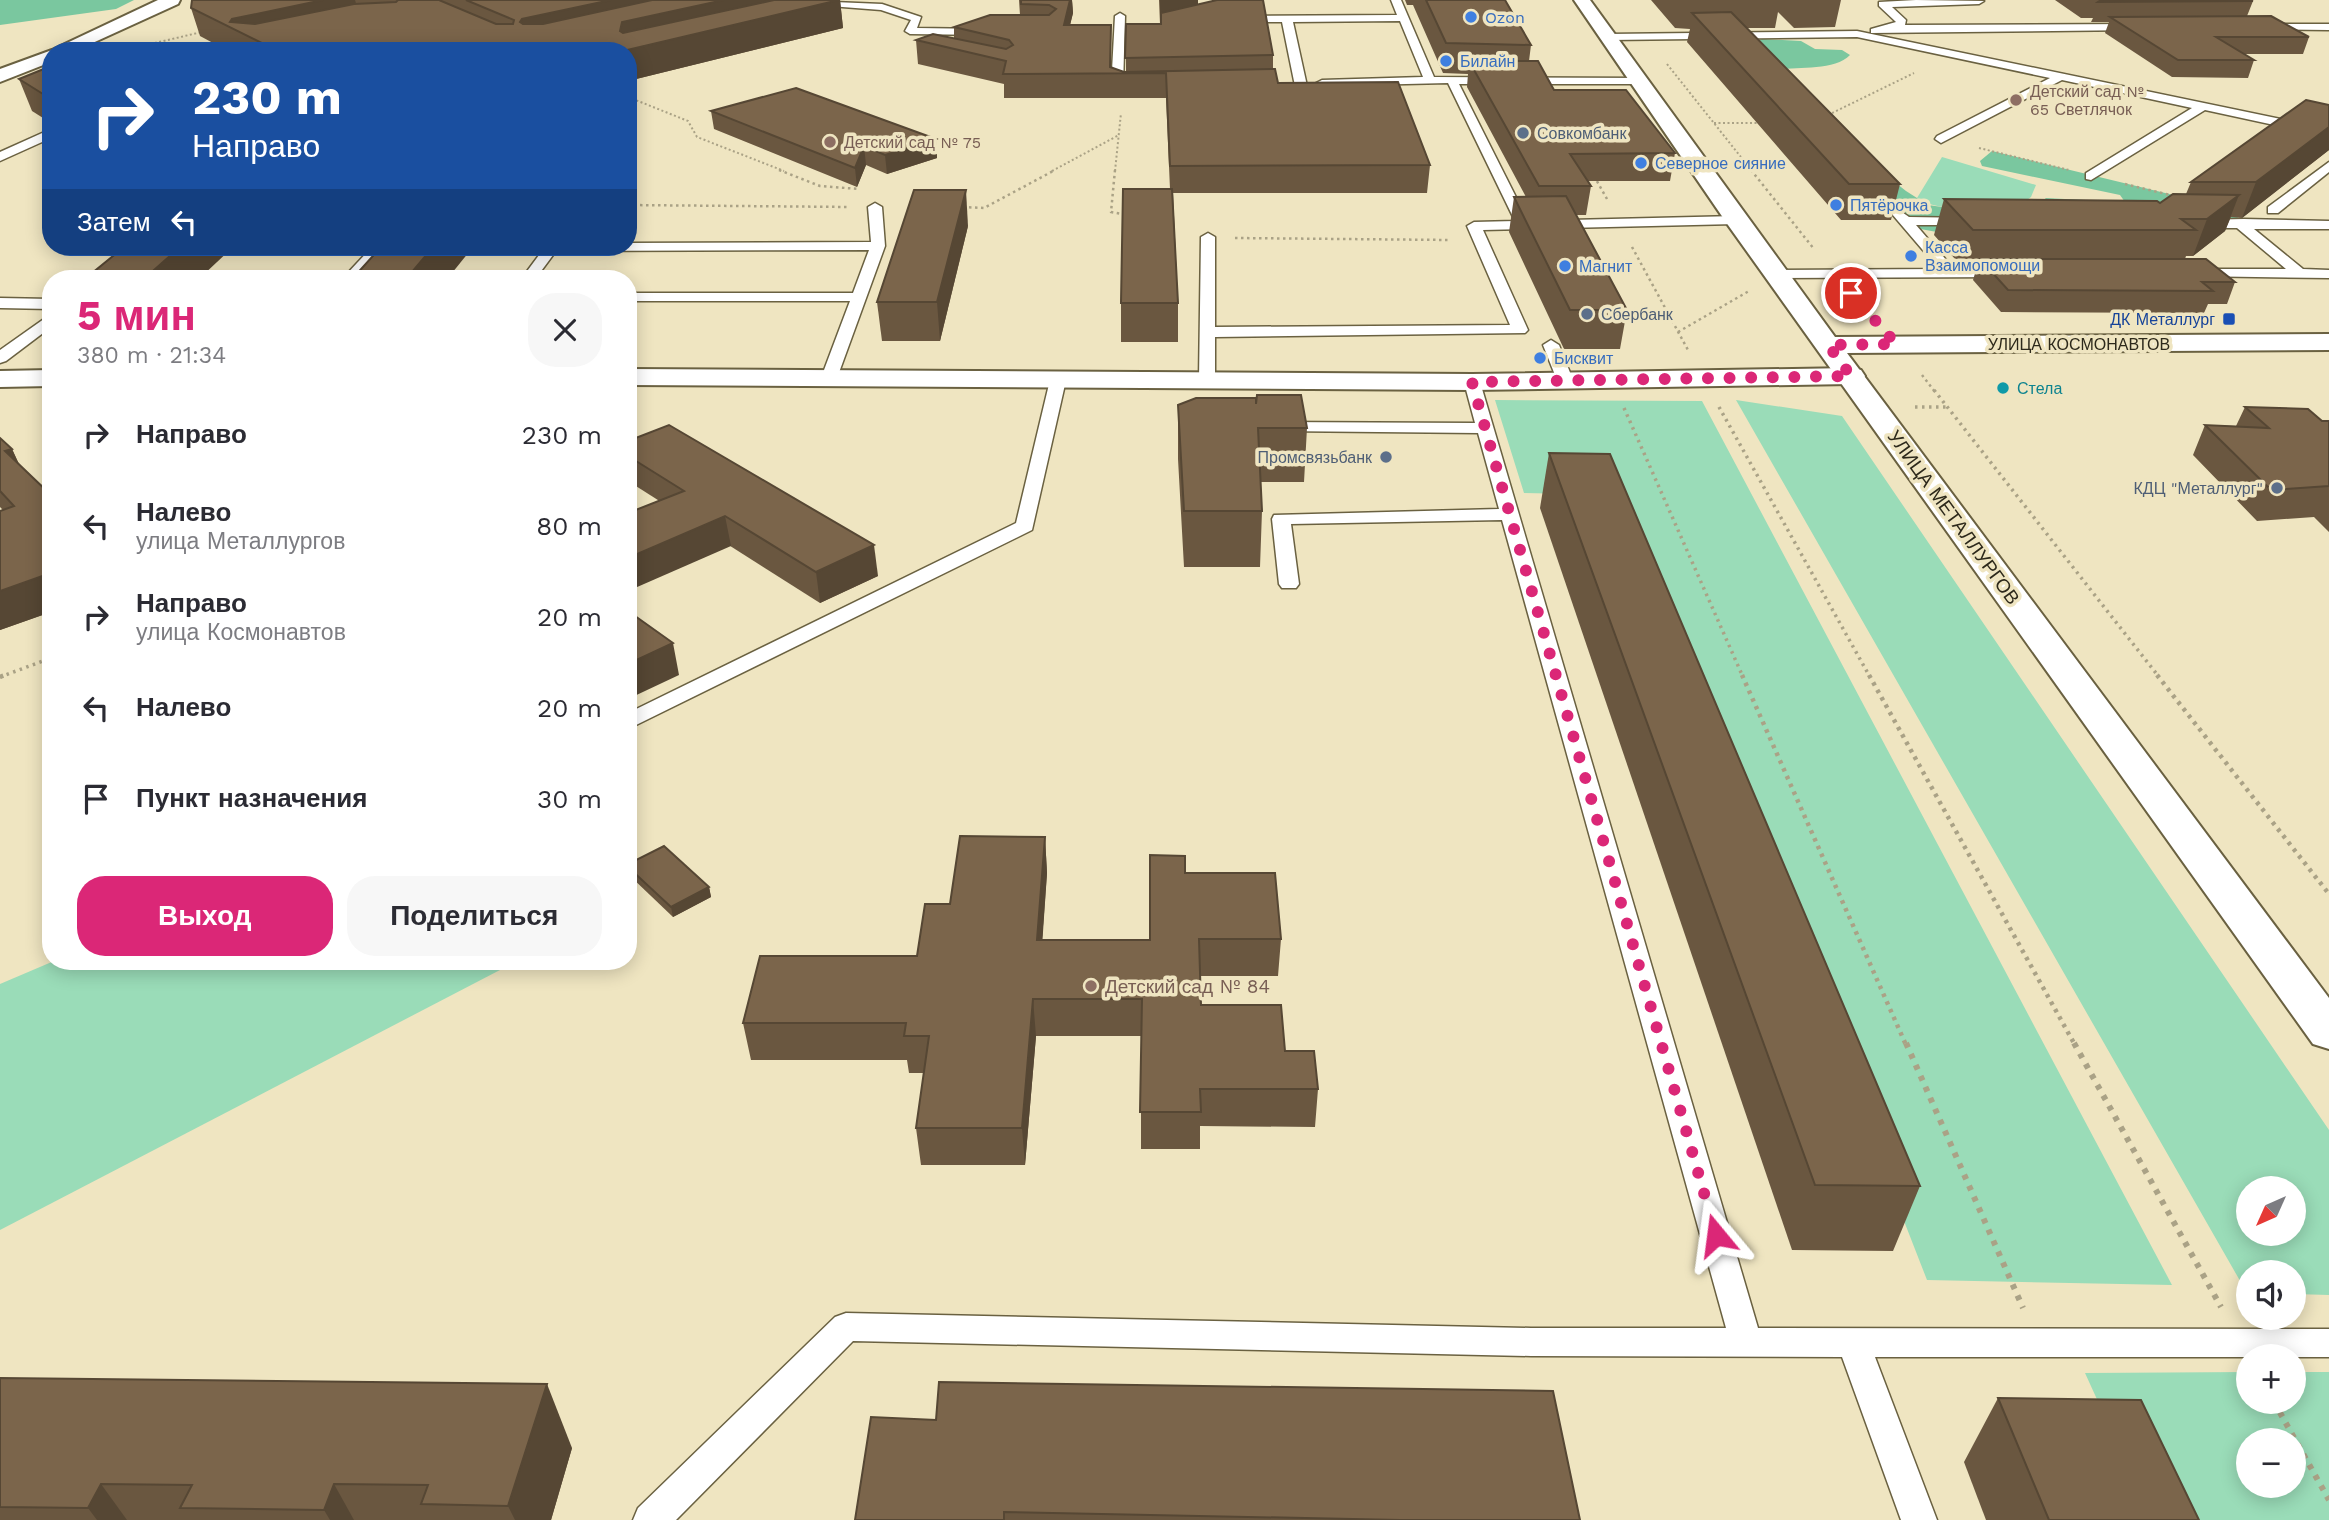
<!DOCTYPE html>
<html lang="ru">
<head>
<meta charset="utf-8">
<style>
  :root { --surface:#fff; --page:#f7f7f7; --text:#2b2b33; --muted:#7c7c81; --accent:#db2777 }
  body { margin:0; font-family:"Work Sans",sans-serif; background:var(--page); color:var(--text); height:100vh; display:flex; flex-direction:column; font-size:26px; white-space:nowrap }
  * { box-sizing:border-box; margin:0 }
  p { font-size:23px; color:var(--muted) }
  .icon { flex:none; width:38px; height:38px; fill:none; stroke:currentColor; stroke-width:2; stroke-linecap:round; stroke-linejoin:round }
  .map { position:relative; flex:1; overflow:hidden }
  .details { position:absolute; left:42px; top:270px; width:595px; height:700px; display:flex; flex-direction:column; background:var(--surface); border-radius:28px; box-shadow:0 4px 18px #0003 }
  .details>* { flex:none }
  .guide { position:absolute; left:42px; top:42px; width:595px; height:214px; border-radius:28px; box-shadow:0 4px 18px #0003; background:#1a4fa0; color:#fff; overflow:hidden }
  .needle { width:46px; rotate:225deg }
  .controls { position:absolute; left:2236px; top:1176px; display:grid; gap:14px }
  .controls a { display:grid; place-items:center; width:70px; height:70px; border-radius:50%; background:var(--surface); box-shadow:0 4px 18px #0003; font-size:35px }
  .pin { position:absolute; display:grid; place-items:center; width:60px; height:60px; color:#fff; margin:-30px; border:4px solid #fff; border-radius:50%; box-shadow:0 2px 7px #0007 }
  .me { position:absolute; width:77px; margin:-38px; rotate:344deg; stroke-linejoin:round; filter:drop-shadow(0 0 5px #0008) }
  .turn { display:flex; align-items:center; gap:24px; height:147px; padding:0 35px; font-size:32px }
  .turn .icon { width:91px; height:91px; stroke-width:2.5 }
  .turn b { display:block; font-size:49px; line-height:60px }
  .then { display:flex; align-items:center; height:66px; padding:0 35px; background:#0003; gap:14px; font-size:26px }
  .round { display:grid; place-items:center; flex:none; width:74px; height:74px; border-radius:28px; background:var(--page) }
  .summary { display:flex; align-items:center; justify-content:space-between; height:119px; padding:0 35px }
  h1 { font-size:42px; font-weight:700; line-height:52px; color:var(--accent) }
  .button { display:flex; gap:14px; margin-top:auto; padding:14px 35px }
  .button a { flex:1; height:80px; border-radius:28px; background:var(--accent); color:#fff; font-size:28px; font-weight:700; line-height:80px; text-align:center }
  .button a+a { background:var(--page); color:var(--text) }
  ul { padding:0; list-style:none }
  li { display:flex; align-items:center; gap:21px; height:91px; padding:0 35px }
  li div { flex:1 }
  li b { display:block; font-size:26px }
  li em { font-style:normal }
  .map>svg:first-child { display:block }
</style>
</head>
<body>
<div class="map">
<svg width="2329" height="1520" viewBox="0 0 2329 1520">
  <rect width="100%" height="100%" fill="#efe5c1"/>
  <g fill="#9adcb8" fill-rule="evenodd">
    <path d="M1942,157L2036,185L2031,197L2023,203C1990,205 1946,216 1917,198Z"/>
    <polygon points="1495,400 1702,401 2172,1285 1927,1280 1621,495 1524,493"/>
    <path d="M1736,400L1842,416L2329,1130V1295L2294,1294V1272H2249L2247,1293ZM2294,1188V1234H2249V1188Z"/>
    <polygon points="54,961 492,961 500,970 0,1230 0,984"/>
    <path d="M2249,1372V1402H2294V1372H2329V1520H2152L2085,1373ZM2249,1440H2294V1486H2249Z"/>
  </g>
  <g fill="#7ac79f">
    <polygon points="0,0 134,0 116,9 0,25"/>
    <path d="M1762,39L1801,41L1815,49L1842,50L1850,55C1835,71 1799,66 1779,70L1840,139L1906,191L1928,205L1949,208L2048,202L2045,198L2125,202L2120,195L1982,166L1980,161L1992,151L2227,208L2239,216L2228,228L2210,235L1937,232L1909,227L1899,220L1810,130L1749,43Z"/>
  </g>
  <g fill="none" stroke-linecap="round" stroke-linejoin="round">
    <g stroke="#6a6141" stroke-width="3">
      <g id="lane">
        <polygon points="786,0 882,4 921,17 917,28 985,29 990,32 985,35 910,34 905,31 911,20 881,10 791,3"/>
        <polygon points="1391,0 1401,0 1434,77 1641,78 1647,81 1641,84 1459,84 1528,221 1736,216 1743,220 1736,224 1483,230 1528,330 1525,333 1215,337 1215,380 1213,383 1201,383 1199,380 1201,237 1208,233 1215,237 1215,327 1510,325 1467,226 1474,222 1515,221 1448,83 1322,86 1316,83 1322,80 1423,77 1400,21 1293,22 1307,86 1301,89 1295,86 1282,22 1235,22 1230,19 1235,16 1397,15"/>
        <polygon points="1916,0 1984,1 1979,4 1892,7 1906,20 1905,25 2138,24 2143,27 2138,30 1871,33 1871,29 1896,22 1879,6 1879,2"/>
        <polygon points="1120,13 1125,16 1123,87 1133,91 1127,94 1111,89 1115,16"/>
        <polygon points="2260,24 2329,24 2329,30 2256,29 2256,25"/>
        <polygon points="1857,31 2329,129 2329,137 2205,110 2091,180 2086,179 2086,173 2192,108 2062,80 1941,143 1935,139 1937,136 2050,78 1857,37 1609,40 1604,37 1609,34"/>
        <polygon points="51,129 51,138 0,161 0,152"/>
        <polygon points="2329,162 2329,172 2278,213 2268,213 2268,207"/>
        <polygon points="875,203 882,207 885,246 837,378 829,383 821,378 850,301 628,301 628,293 853,293 869,250 556,251 536,278 522,278 545,247 628,247 628,243 871,242 868,207"/>
        <polygon points="1899,210 1909,217 1974,218 1976,221 1969,225 1916,225 1954,269 2007,269 2014,273 2007,277 1777,278 1770,274 1777,270 1939,269 1892,214"/>
        <polygon points="2244,219 2329,221 2329,229 2254,229 2303,269 2329,270 2329,278 2191,276 2189,273 2191,270 2196,269 2286,269 2237,228 2199,228 2192,224 2199,220"/>
        <polygon points="372,247 387,247 358,278 343,278"/>
        <polygon points="0,298 51,299 51,309 0,308"/>
        <polygon points="51,314 51,327 6,361 0,363 0,350"/>
        <polygon points="1551,340 1559,345 1573,380 1571,383 1559,383 1557,380 1543,345"/>
        <polygon points="1058,375 1066,380 1032,530 628,729 628,713 1016,523 1050,380"/>
        <polygon points="1472,377 1480,382 1758,1328 2329,1329 2329,1357 1875,1357 1937,1520 1901,1520 1842,1357 1531,1356 853,1341 676,1520 633,1520 638,1508 835,1317 846,1313 1531,1328 1726,1328 1502,520 1291,524 1299,584 1296,588 1282,588 1279,584 1272,519 1274,515 1499,509 1478,433 1278,431 1272,430 1269,426 1272,422 1475,423 1464,382"/>
      </g>
    </g>
    <g stroke="#6a6141" stroke-width="4">
      <g id="street">
        <polygon points="1851,368 1861,370 1865,376 1861,382 1851,384 1472,390 628,385 628,369 1472,374"/>
        <polygon points="51,370 51,386 0,387 0,371"/>
      </g>
    </g>
    <g stroke="#6a6141" stroke-width="4">
      <g id="secondary">
        <polygon points="158,0 180,0 178,4 75,51 51,51 51,62 0,82 0,69 52,50"/>
        <polygon points="1574,0 1590,0 1835,337 2329,334 2329,350 1847,353 2329,998 2329,1049 2313,1044 1728,225"/>
      </g>
    </g>
    <g stroke="#aaa286" stroke-width="2" stroke-dasharray="2 2.5" stroke-linecap="butt">
      <polyline points="146,45 202,32"/>
      <polyline points="1667,64 1752,171"/>
      <polyline points="628,97 688,121 697,137 784,171"/>
      <polyline points="1828,115 1914,73"/>
      <polyline points="1714,123 1761,123"/>
      <polyline points="1979,148 2069,170"/>
      <polyline points="1052,171 1119,135"/>
      <polyline points="1115,171 1121,113"/>
    </g>
    <g stroke="#aaa286" stroke-width="2.5" stroke-dasharray="2.5 3.5" stroke-linecap="butt">
      <polyline points="779,170 820,186 859,189"/>
      <polyline points="1115,170 1111,212 1128,215"/>
      <polyline points="1751,170 1814,249"/>
      <polyline points="1594,176 1607,199"/>
      <polyline points="2125,184 2174,196"/>
      <polyline points="628,205 850,207"/>
      <polyline points="963,207 984,208 1055,170"/>
      <polyline points="1235,238 1450,240"/>
      <polyline points="1632,247 1688,350"/>
      <polyline points="1856,298 1871,315"/>
      <polyline points="1678,332 1749,291"/>
      <polyline points="1922,375 1935,392"/>
    </g>
    <g stroke="#aaa286" stroke-width="3.5" stroke-dasharray="2.5 4.5" stroke-linecap="butt">
      <polyline points="1934,390 2159,677"/>
      <polyline points="1719,407 1870,677"/>
      <polyline points="1915,407 1948,407"/>
      <polyline points="1624,408 1743,677"/>
      <polyline points="0,677 51,658"/>
    </g>
    <g stroke="#aaa286" stroke-width="4.5" stroke-dasharray="3.5 5" stroke-linecap="butt">
      <polyline points="1742,675 1906,1045"/>
      <polyline points="1869,675 2075,1045"/>
      <polyline points="2157,675 2329,894"/>
      <polyline points="0,677 5,675"/>
    </g>
    <g stroke="#aaa286" stroke-width="6" stroke-dasharray="5 7" stroke-linecap="butt">
      <polyline points="1906,1043 2023,1308"/>
      <polyline points="2074,1043 2221,1307"/>
      <polyline points="2274,1402 2329,1500"/>
    </g>
    <use href="#lane" fill="#fff" fill-rule="evenodd"/>
    <use href="#street" fill="#fff" fill-rule="evenodd"/>
    <use href="#secondary" fill="#fff" fill-rule="evenodd"/>
  </g>
  <g fill="#6a5740">
    <polygon points="192,0 840,0 843,28 628,81 628,51 228,51 200,36 191,8"/>
    <polygon points="1019,0 1072,0 1073,13 1070,25 1111,25 1111,67 1124,72 1126,72 1126,24 1160,24 1159,0 1198,0 1198,5 1273,55 1273,69 1278,83 1430,165 1427,193 1173,193 1178,303 1178,342 1121,342 1121,303 1170,189 1166,98 1004,98 1004,84 918,64 916,40 954,39 954,27 1020,15"/>
    <polygon points="1405,0 1505,0 1531,45 1529,61 1554,90 1675,153 1670,181 1588,181 1591,186 1586,215 1576,215 1627,310 1620,349 1564,349 1509,232 1514,197 1526,197 1467,87 1468,74 1443,73 1413,5 1407,5"/>
    <polygon points="1651,0 1841,0 1835,27 1794,28 1778,12 1775,28 1747,28 1900,184 1891,220 1841,220 1687,42 1690,29 1675,28"/>
    <polygon points="2055,0 2250,0 2253,1 2247,16 2309,37 2303,54 2244,54 2254,60 2248,78 2172,77 2105,33 2109,22 2091,22 2093,18 2081,18"/>
    <polygon points="51,66 51,123 32,111 19,79"/>
    <polygon points="2329,105 2329,150 2242,218 2231,217 2225,231 2193,256 2186,256 2185,259 2235,282 2227,304 2208,304 2204,313 2001,312 1973,280 1977,267 1962,267 1934,235 1944,199 2160,203 2186,194 2191,182"/>
    <polygon points="711,111 936,139 937,158 887,174 866,165 857,187 714,129"/>
    <polygon points="968,226 940,341 882,341 877,302"/>
    <polygon points="1178,405 1307,428 1304,482 1260,482 1262,511 1260,567 1184,567 1178,459"/>
    <polygon points="2245,407 2322,421 2329,421 2329,532 2314,517 2257,521 2193,455 2205,425 2236,426"/>
    <polygon points="0,438 12,449 19,464 51,612 0,630 0,511 3,510 0,507"/>
    <polygon points="628,441 878,576 820,603 628,481"/>
    <polygon points="1549,453 1920,1186 1893,1251 1792,1250 1540,508"/>
    <polygon points="1045,837 1047,873 1042,940 1150,940 1185,873 1281,939 1278,976 1200,976 1201,1005 1285,1051 1318,1089 1315,1127 1200,1126 1200,1149 1141,1149 1141,1036 1036,1036 1025,1165 921,1165 916,1128 924,1073 909,1073 907,1060 751,1060 743,1023 917,956 950,904"/>
    <polygon points="628,864 709,887 711,897 673,917 629,875"/>
    <polygon points="0,1378 572,1448 551,1520 0,1520"/>
    <polygon points="1998,1398 2199,1520 1986,1520 1964,1462"/>
    <polygon points="871,1417 1580,1520 855,1520"/>
  </g>
  <g fill="#564734">
    <polygon points="323,0 355,0 361,21 232,28 230,22 232,19"/>
    <polygon points="611,0 840,0 843,28 628,81 628,51 527,51 520,22 522,19"/>
    <polygon points="1070,0 1072,0 1073,13 1064,49 1064,25"/>
    <polygon points="1160,0 1198,0 1198,18 1160,27"/>
    <polygon points="628,82 634,113 628,114"/>
    <polygon points="2329,127 2329,150 2242,218 2256,182"/>
    <polygon points="936,139 937,158 887,174 885,155"/>
    <polygon points="864,146 866,165 857,187 855,168"/>
    <polygon points="966,190 968,226 940,341 937,302"/>
    <polygon points="2239,195 2225,231 2193,256 2207,219"/>
    <polygon points="180,247 233,247 200,278 145,278"/>
    <polygon points="433,247 473,247 448,278 407,278"/>
    <polygon points="12,449 26,480 5,451"/>
    <polygon points="725,516 731,546 628,591 628,558"/>
    <polygon points="874,545 878,576 820,603 816,572"/>
    <polygon points="51,573 51,612 0,630 0,591"/>
    <polygon points="673,643 679,675 628,699 628,664"/>
    <polygon points="1045,837 1047,873 1040,976 1037,940"/>
    <polygon points="709,887 711,897 673,917 671,907"/>
    <polygon points="1033,999 1036,1036 1025,1165 1022,1128"/>
    <polygon points="547,1384 572,1448 551,1520 515,1520 508,1506"/>
    <polygon points="101,1484 127,1520 97,1520 88,1508"/>
    <polygon points="334,1484 354,1520 330,1520 324,1510"/>
  </g>
  <g fill="#7b654b" stroke="#564734" stroke-width="2">
    <polygon points="192,0 323,0 232,19 230,22 255,24 354,4 396,2 398,0 439,0 496,24 513,24 514,20 466,0 611,0 522,19 520,22 523,24 543,24 652,0 724,0 622,22 620,31 623,33 774,0 839,0 623,51 278,51 191,8"/>
    <polygon points="1021,0 1070,0 1064,25 1111,25 1110,67 1124,72 1275,69 1278,83 1398,82 1430,165 1170,166 1166,73 1003,74 1006,61 916,40 933,34 1006,49 1013,45 1009,40 954,27 990,15 1049,15 1056,9 1049,5 1021,4"/>
    <polygon points="1217,0 1263,0 1273,55 1125,58 1126,24 1161,24 1161,13"/>
    <polygon points="1426,0 1505,0 1531,45 1446,43"/>
    <polygon points="2101,0 2250,0 2253,1 2098,2"/>
    <polygon points="1731,12 1900,184 1849,184 1692,13"/>
    <polygon points="2271,16 2309,37 2216,37 2254,60 2178,60 2110,17"/>
    <polygon points="1469,61 1538,61 1554,90 1626,90 1675,153 1570,154 1591,186 1539,186"/>
    <polygon points="51,66 51,99 19,79"/>
    <polygon points="796,88 936,139 885,155 864,146 855,168 711,111"/>
    <polygon points="2306,100 2329,105 2329,127 2256,182 2191,182"/>
    <polygon points="1123,189 1172,189 1178,303 1121,303"/>
    <polygon points="914,190 966,190 937,302 877,302"/>
    <polygon points="2173,194 2239,195 2207,219 2181,219 2196,230 1973,230 1944,199 2157,201 2160,203"/>
    <polygon points="1566,196 1627,310 1570,310 1514,197"/>
    <polygon points="124,247 180,247 145,278 86,278"/>
    <polygon points="381,247 433,247 407,278 353,278"/>
    <polygon points="1980,259 2206,259 2235,282 2202,282 2213,291 2008,290"/>
    <polygon points="1257,395 1301,395 1307,428 1258,428 1262,511 1184,511 1178,405 1196,398 1256,398 1256,404"/>
    <polygon points="2245,407 2308,409 2322,421 2329,421 2329,486 2271,490 2205,425 2269,428"/>
    <polygon points="669,425 874,545 816,572 725,516 628,558 628,513 684,491 628,456 628,441"/>
    <polygon points="0,438 12,449 5,451 51,495 51,573 0,591 0,511 14,506 0,491"/>
    <polygon points="1549,453 1610,454 1920,1186 1815,1185"/>
    <polygon points="628,611 673,643 628,664"/>
    <polygon points="960,836 1045,837 1037,940 1150,940 1150,855 1185,856 1185,873 1275,873 1281,939 1199,939 1201,1005 1281,1005 1285,1051 1314,1051 1318,1089 1200,1089 1201,1112 1140,1112 1142,999 1033,999 1022,1128 916,1128 929,1036 904,1036 906,1023 743,1023 760,956 917,956 925,904 950,904"/>
    <polygon points="664,846 709,887 671,907 628,867 628,864"/>
    <polygon points="0,1378 547,1384 508,1506 421,1504 428,1485 334,1484 324,1510 180,1508 192,1485 101,1484 88,1508 0,1507"/>
    <polygon points="939,1382 1553,1391 1580,1520 1400,1520 1004,1512 1004,1520 855,1520 871,1417 936,1420"/>
    <polygon points="1998,1398 2141,1400 2199,1520 2049,1520"/>
  </g>
  <g fill="none" stroke-linecap="round" stroke-linejoin="round">
    <polyline stroke="#db2777" stroke-width="12" stroke-dasharray="0 21.6" points="1716,1235 1472,382 1851,376 1828,345 1896,344 1851,293"/>
  </g>
  <g fill="#3f7fe0" stroke="#efe5c1" stroke-width="2.5">
    <circle cx="1471" cy="17" r="7"/>
    <circle cx="1446" cy="61" r="7"/>
    <circle cx="1641" cy="163" r="7"/>
    <circle cx="1836" cy="205" r="7"/>
    <circle cx="1911" cy="256" r="7"/>
    <circle cx="1565" cy="266" r="7"/>
    <circle cx="1540" cy="358" r="7"/>
  </g>
  <g fill="#8d6e63" stroke="#efe5c1" stroke-width="2.5">
    <circle cx="2016" cy="100" r="7"/>
    <circle cx="830" cy="142" r="7"/>
    <circle cx="1091" cy="986" r="7"/>
  </g>
  <g fill="#5c6f8a" stroke="#efe5c1" stroke-width="2.5">
    <circle cx="1523" cy="133" r="7"/>
    <circle cx="1587" cy="314" r="7"/>
    <circle cx="1386" cy="457" r="7"/>
    <circle cx="2277" cy="488" r="7"/>
  </g>
  <rect fill="#1a4fb4" stroke="#efe5c1" stroke-width="2.5" x="2222" y="312" width="14" height="14" rx="3.5"/>
  <circle fill="#0f9aa8" stroke="#efe5c1" stroke-width="2.5" cx="2003" cy="388" r="7"/>
  <g text-anchor="middle" stroke-width="7" stroke-linejoin="round" paint-order="stroke">
    <g font-size="16" fill="#366cbe" stroke="#efe5c1" text-anchor="start">
      <text x="1485" y="23">Ozon</text>
      <text x="1460" y="67">Билайн</text>
      <text x="1655" y="169">Северное сияние</text>
      <text x="1850" y="211">Пятёрочка</text>
      <text x="1925" y="253">Касса<tspan x="1925" dy="18">Взаимопомощи</tspan></text>
      <text x="1579" y="272">Магнит</text>
      <text x="1554" y="364">Бисквит</text>
    </g>
    <g font-size="16" fill="#785e54" stroke="#efe5c1" text-anchor="start">
      <text x="2030" y="97">Детский сад №<tspan x="2030" dy="18">65 Светлячок</tspan></text>
      <text x="844" y="148">Детский сад № 75</text>
    </g>
    <g font-size="16" fill="#4e5e75" stroke="#efe5c1" text-anchor="start">
      <text x="1537" y="139">Совкомбанк</text>
      <text x="1601" y="320">Сбербанк</text>
      <text x="1372" y="463" text-anchor="end">Промсвязьбанк</text>
      <text x="2263" y="494" text-anchor="end">КДЦ "Металлург"</text>
    </g>
    <g font-size="16" fill="#164399" stroke="#efe5c1" text-anchor="end">
      <text x="2215" y="325">ДК Металлург</text>
    </g>
    <g font-size="16" fill="#2d291b" stroke="#efe5c1">
      <text x="2079" y="350">УЛИЦА КОСМОНАВТОВ</text>
    </g>
    <g font-size="16" fill="#0d838f" stroke="#efe5c1" text-anchor="start">
      <text x="2017" y="394">Стела</text>
    </g>
    <g font-size="19" fill="#2d291b" stroke="#efe5c1">
      <text transform="translate(1954 517) rotate(54)" y="7">УЛИЦА МЕТАЛЛУРГОВ</text>
    </g>
    <g font-size="19" fill="#785e54" stroke="#efe5c1" text-anchor="start">
      <text x="1105" y="993">Детский сад № 84</text>
    </g>
  </g>
</svg>
<div class="controls">
<a><svg class="needle" viewBox="-14 -14 28 28"><path d="M0-13l5 13h-10z" fill="#e53935"/><path d="M0 13l5-13h-10z" fill="#7c7c81"/></svg></a>
<a><svg class="icon" aria-label="sound" viewBox="0 0 24 24"><path d="M4 9h4l5-4v14l-5-4H4zM17 9q2 3 0 6"/></svg></a>
<a>+</a>
<a>−</a>
</div>
<div class="pin" style="left:1851px;top:293px;background:#d93025"><svg class="icon" aria-label="arrive" viewBox="0 0 24 24"><path d="M6 21V4h12l-3 4 3 4H6"/></svg></div>
<svg class="me" style="left:1716px;top:1235px" viewBox="-20 -20 40 40"><path d="M0-17L14 15 0 8-14 15z" fill="#db2777" stroke="#fff" stroke-width="4"/></svg>
<div class="guide">
<div class="turn"><svg class="icon" aria-label="right" viewBox="0 0 24 24"><path d="M7 20v-9h11M14 6l5 5-5 5"/></svg><div><b>230 m</b>Направо</div></div>
<div class="then">Затем<svg class="icon" aria-label="left" viewBox="0 0 24 24"><path d="M17 20v-9H6M10 6l-5 5 5 5"/></svg></div>
</div>
<section class="details">
<div class="summary"><div><h1>5 мин</h1><p>380 m · 21:34</p></div><a class="round"><svg class="icon" aria-label="close" viewBox="0 0 24 24"><path d="M6 6l12 12M18 6L6 18"/></svg></a></div>
<ul>
<li><svg class="icon" aria-label="right" viewBox="0 0 24 24"><path d="M7 20v-9h11M14 6l5 5-5 5"/></svg><div><b>Направо</b></div><em>230 m</em></li>
<li><svg class="icon" aria-label="left" viewBox="0 0 24 24"><path d="M17 20v-9H6M10 6l-5 5 5 5"/></svg><div><b>Налево</b><p>улица Металлургов</p></div><em>80 m</em></li>
<li><svg class="icon" aria-label="right" viewBox="0 0 24 24"><path d="M7 20v-9h11M14 6l5 5-5 5"/></svg><div><b>Направо</b><p>улица Космонавтов</p></div><em>20 m</em></li>
<li><svg class="icon" aria-label="left" viewBox="0 0 24 24"><path d="M17 20v-9H6M10 6l-5 5 5 5"/></svg><div><b>Налево</b></div><em>20 m</em></li>
<li><svg class="icon" aria-label="arrive" viewBox="0 0 24 24"><path d="M6 21V4h12l-3 4 3 4H6"/></svg><div><b>Пункт назначения</b></div><em>30 m</em></li>
</ul>
<div class="button"><a>Выход</a><a>Поделиться</a></div>
</section>
</div>
</body>
</html>
